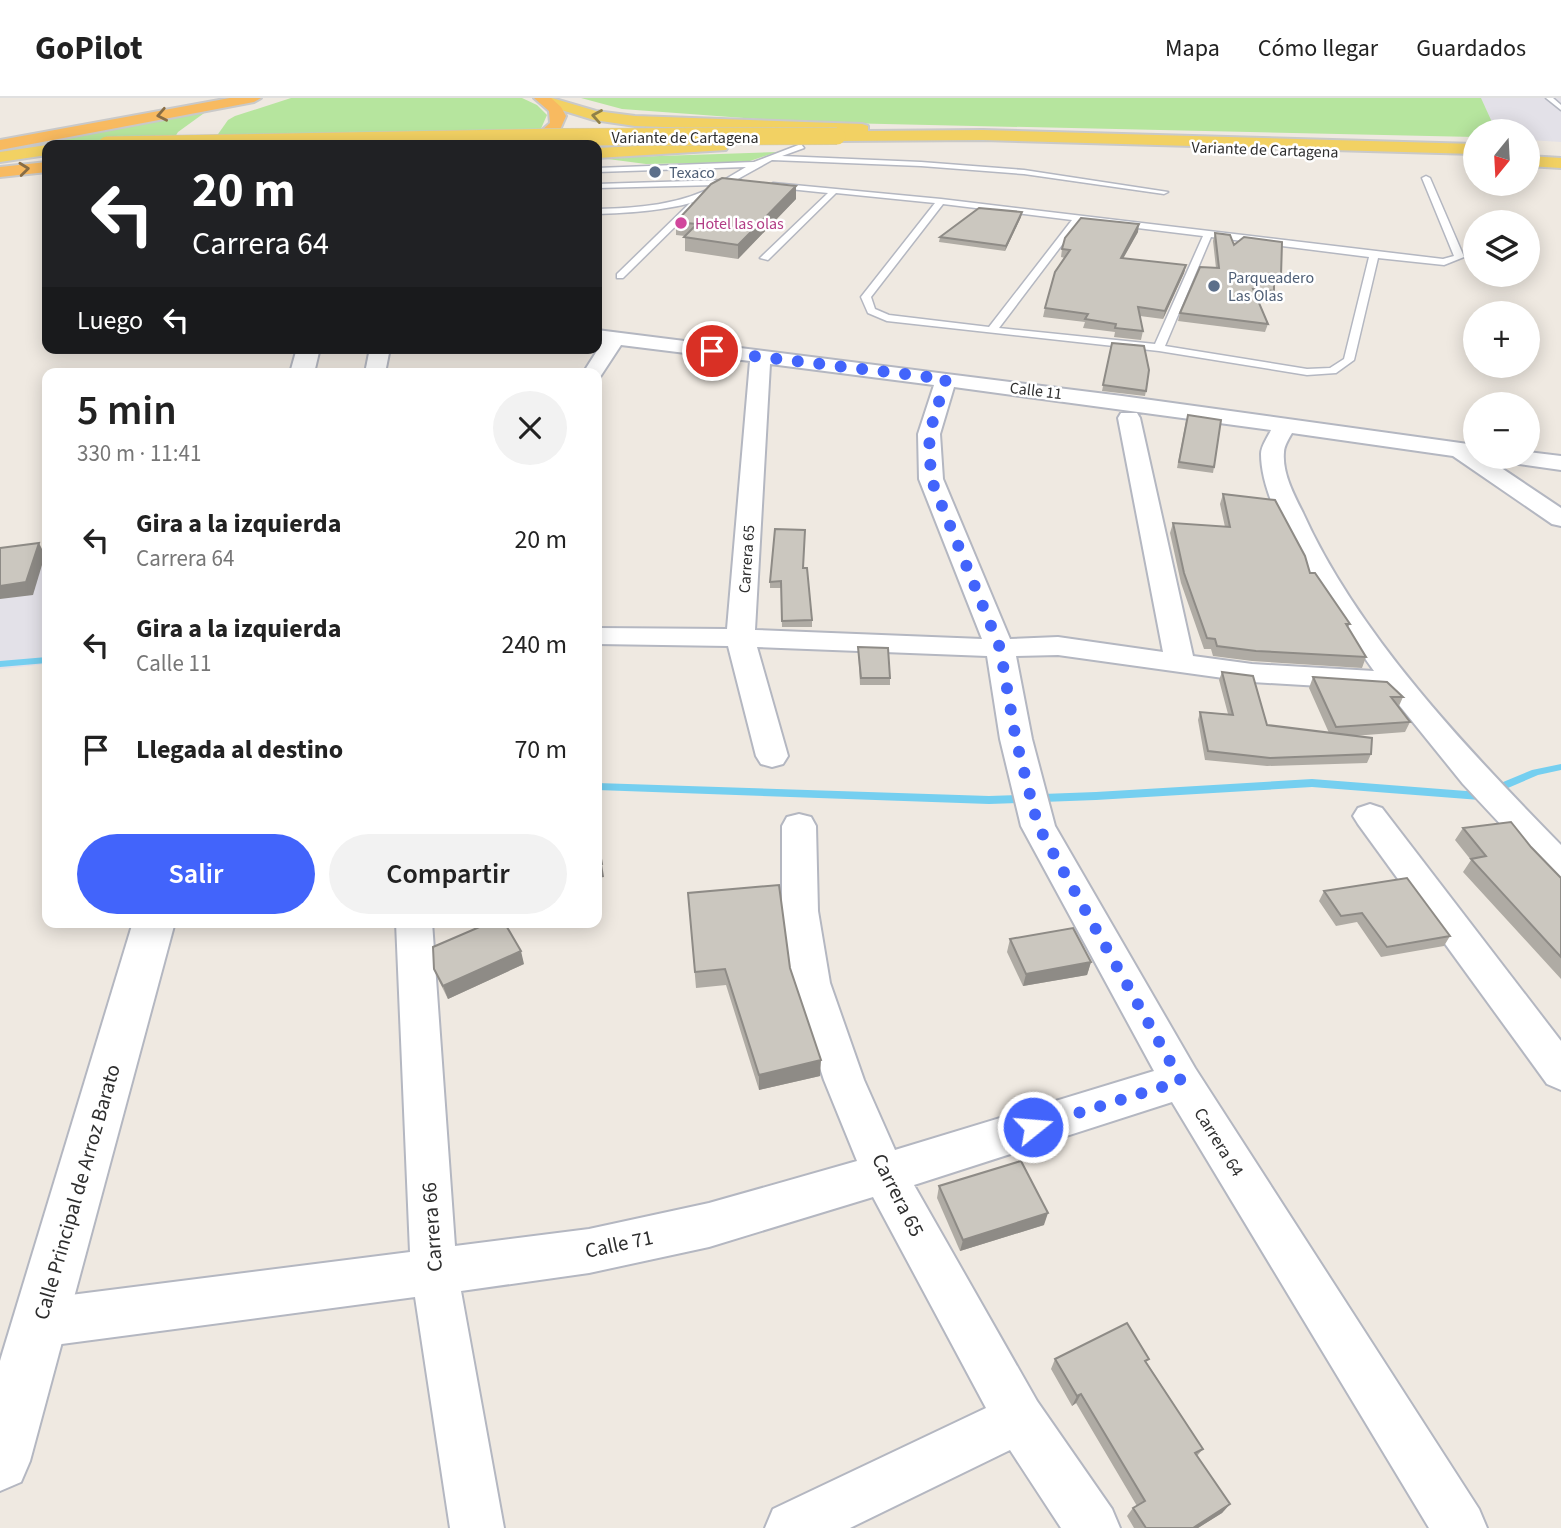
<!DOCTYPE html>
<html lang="es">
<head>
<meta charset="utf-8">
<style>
  :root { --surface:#fff; --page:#f2f2f2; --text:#222; --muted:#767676; --line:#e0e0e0; --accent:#4264fb }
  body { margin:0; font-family:"Source Sans 3",sans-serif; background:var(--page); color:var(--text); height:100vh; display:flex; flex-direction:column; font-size:26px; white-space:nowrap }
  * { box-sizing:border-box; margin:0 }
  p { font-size:23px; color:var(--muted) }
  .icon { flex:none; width:38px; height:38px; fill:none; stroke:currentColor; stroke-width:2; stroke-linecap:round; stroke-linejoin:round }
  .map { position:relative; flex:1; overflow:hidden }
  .side { position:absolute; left:42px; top:270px; width:560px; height:560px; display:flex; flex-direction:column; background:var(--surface); border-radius:14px; box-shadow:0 4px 18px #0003 }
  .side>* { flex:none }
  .banner { position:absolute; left:42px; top:42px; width:560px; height:214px; border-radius:14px; box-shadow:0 4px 18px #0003; background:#202124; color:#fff; overflow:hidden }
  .needle { width:46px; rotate:198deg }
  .tools { position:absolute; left:1463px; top:21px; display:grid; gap:14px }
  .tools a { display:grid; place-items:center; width:77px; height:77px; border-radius:50%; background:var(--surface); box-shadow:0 4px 18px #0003; font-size:35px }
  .pin { position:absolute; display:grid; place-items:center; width:60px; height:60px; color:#fff; margin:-30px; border:4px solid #fff; border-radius:50%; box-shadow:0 2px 7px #0007 }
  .me { position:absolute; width:77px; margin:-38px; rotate:73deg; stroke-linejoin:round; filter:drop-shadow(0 0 5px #0008) }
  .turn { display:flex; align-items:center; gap:24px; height:147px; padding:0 35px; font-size:32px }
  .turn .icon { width:91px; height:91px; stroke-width:2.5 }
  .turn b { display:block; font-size:49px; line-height:60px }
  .then { display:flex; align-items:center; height:66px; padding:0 35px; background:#0003; gap:14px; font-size:26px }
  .round { display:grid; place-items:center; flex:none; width:74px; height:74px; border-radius:37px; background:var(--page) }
  .summary { display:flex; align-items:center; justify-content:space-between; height:119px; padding:0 35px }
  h1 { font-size:42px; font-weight:600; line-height:52px }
  .button { display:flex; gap:14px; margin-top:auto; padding:14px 35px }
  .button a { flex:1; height:80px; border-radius:42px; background:var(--accent); color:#fff; font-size:28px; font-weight:600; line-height:80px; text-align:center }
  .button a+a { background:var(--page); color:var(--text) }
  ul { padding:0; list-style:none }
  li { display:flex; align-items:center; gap:21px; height:105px; padding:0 35px }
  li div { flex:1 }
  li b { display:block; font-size:26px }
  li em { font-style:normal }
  header { display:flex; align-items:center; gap:42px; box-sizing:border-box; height:98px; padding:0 35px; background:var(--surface); border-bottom:2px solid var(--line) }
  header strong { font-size:33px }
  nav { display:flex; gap:38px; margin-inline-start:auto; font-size:24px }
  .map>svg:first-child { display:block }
</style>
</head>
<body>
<header>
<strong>GoPilot</strong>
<nav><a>Mapa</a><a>Cómo llegar</a><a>Guardados</a></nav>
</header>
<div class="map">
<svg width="1561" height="1430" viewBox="0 0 1561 1430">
  <rect width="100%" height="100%" fill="#efe9e1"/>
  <g fill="#e3e1e8">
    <polygon points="1480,0 1561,0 1561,44 1528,42 1528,33 1496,33"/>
    <polygon points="47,452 47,566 0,571 0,459"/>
  </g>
  <g fill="#b6e59e">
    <polygon points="291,0 522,0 537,7 547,17 540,33 216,39 228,22 235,18"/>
    <polygon points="581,0 1481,0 1496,33 1475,33 1475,39 796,24 622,11"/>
    <polygon points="207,13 178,34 175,39 47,47 0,57 0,52 14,49"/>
    <polygon points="777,54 747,64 646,66 600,60"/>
  </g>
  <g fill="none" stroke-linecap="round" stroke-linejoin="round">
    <g fill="#75cff0" fill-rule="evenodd">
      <polygon points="47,559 47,565 0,569 0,563"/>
      <polygon points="1561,666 1561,672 1538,677 1480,702 1312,689 1096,702 989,706 597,692 597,685 989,698 1096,694 1312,681 1479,694 1532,672"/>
    </g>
    <g stroke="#b4b7c1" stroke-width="3">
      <g id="service">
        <polygon points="1546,0 1553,0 1561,7 1561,12"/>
        <path d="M801,46L804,50L782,58L921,64L1024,72L1168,94L1164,96L1024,76L921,68L772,62L736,82H741V86C724,88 720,94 706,100C676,112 628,115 597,116V111C636,110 682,107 716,87L597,90V86L724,82L746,69L597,74V70L754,64Z"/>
        <path d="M1426,78L1430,80L1464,159L1444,167L1378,160L1354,262L1336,275L1307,277L1159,253L887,223L868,215L861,199L935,105L836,95L768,162L760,160L828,95L770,89L773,85L941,101L1443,161L1454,158L1422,80ZM943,106L1072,122L989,229L889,217L875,211L871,199ZM1080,123L1203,138L1155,246L999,230ZM1211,139L1369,159L1344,261L1330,270L1307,271L1165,248Z"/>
        <polygon points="690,105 697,107 623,180 617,180 617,176"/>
      </g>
    </g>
    <g stroke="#b4b7c1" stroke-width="4">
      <g id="minor">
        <path d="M597,232L1122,298L1475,347V359H1485L1561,410V428L1552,426L1453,358L1292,335C1289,340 1284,348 1284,354C1282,375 1294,397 1303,415C1358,537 1468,652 1561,747V782L1549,778L1463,686L1387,592L1252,584L1058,557L1016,558L1032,641L1055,728L1195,970L1479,1411L1487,1430H1429L1172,1004L914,1087L1037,1303L1112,1411L1120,1430H1061L1010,1352L850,1430H765L773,1411L986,1310L873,1099L709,1149L589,1175L461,1193L504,1430H450L415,1199L39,1249L22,1242L15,1225L22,1208L39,1201L410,1154L396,824H432L455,1148L589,1131L709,1105L857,1063L824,982L792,885L782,813V728L787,719L799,716L811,719L816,728L818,813L830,885L864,982L895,1052L1154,973L1021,728L1000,641L987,558L757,549L788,658L783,666L772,669L761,666L756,658L728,548L597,546V530L727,531L750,263L621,247L600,279L597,280V275H583L602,245L597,244ZM770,266L934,287L918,336L919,381L982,541L755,532ZM954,289L1271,332C1268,339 1261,348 1261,356C1261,419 1338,521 1374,573L1252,566L1193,558L1140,320L1137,315H1121L1118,320L1163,554L1058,539L1010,541L943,381L940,336Z"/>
        <polygon points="370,250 390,250 385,275 365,275"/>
        <polygon points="1528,354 1561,358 1561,372 1505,364 1502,359 1528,359"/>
        <polygon points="1370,706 1382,710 1561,943 1561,992 1547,986 1358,726 1353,718 1358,710"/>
      </g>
    </g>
    <g stroke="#b4b7c1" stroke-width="4">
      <g id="tertiary">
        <polygon points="297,250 320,250 314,275 290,275"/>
        <polygon points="133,824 175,824 30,1363 21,1384 0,1393 0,1263"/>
      </g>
    </g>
    <g stroke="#c9c9c9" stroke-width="4">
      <g id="primary">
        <polygon points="552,0 596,13 635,18 862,26 868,28 868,33 983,32 1475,46 1475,56 983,42 837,43 829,38 832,35 635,28 594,22 545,7 543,4 545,1"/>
        <polygon points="720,44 726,46 728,49 726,52 597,60 597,50"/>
        <polygon points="47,47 47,57 0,64 0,54"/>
        <polygon points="1528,58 1561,60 1561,70 1528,68"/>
      </g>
    </g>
    <g stroke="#c9c9c9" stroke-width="4">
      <g id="trunk">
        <polygon points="230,0 261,0 254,4 0,52 0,42"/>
        <polygon points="534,0 551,0 561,9 566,18 559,34 544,47 525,47 550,25 549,13"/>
        <polygon points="47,64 47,74 0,79 0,69"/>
      </g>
    </g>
    <use href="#service" fill="#fff" fill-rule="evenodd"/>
    <use href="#minor" fill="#fff" fill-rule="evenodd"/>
    <use href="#tertiary" fill="#fff" fill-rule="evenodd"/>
    <use href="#primary" fill="#f2d163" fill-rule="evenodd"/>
    <use href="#trunk" fill="#f8ba60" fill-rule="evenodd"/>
    <g stroke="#c9c9c9" stroke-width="18" stroke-linecap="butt">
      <polyline id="primary-bridge" points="107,47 563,39 837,38"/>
    </g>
    <use href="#primary-bridge" stroke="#f2d163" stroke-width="17"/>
  </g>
  <g fill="#afaba4">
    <polygon points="796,101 738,161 685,153 685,138 676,137 676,124"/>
    <polygon points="1022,114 1021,119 1005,153 939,144 940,139"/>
    <polygon points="1138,134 1123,160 1186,167 1184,175 1163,221 1140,218 1143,233 1141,242 1114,239 1115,234 1083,230 1085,224 1043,219 1045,210 1065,160 1061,159 1062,151"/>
    <polygon points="1215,135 1281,178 1279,186 1274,186 1274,193 1272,201 1256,199 1268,226 1265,234 1178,223 1180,215 1216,170 1213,143"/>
    <polygon points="1112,245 1146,293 1145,298 1102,293"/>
    <polygon points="1186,323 1214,369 1213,375 1177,370"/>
    <polygon points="1223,396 1310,475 1350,526 1348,529 1366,559 1362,570 1252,563 1213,558 1211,551 1204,551 1181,485 1170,435 1173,425 1225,429 1220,406"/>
    <polygon points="803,470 812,522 812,529 782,529 781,490 770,490 770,484"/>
    <polygon points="858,549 890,580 890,587 860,587"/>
    <polygon points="1222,574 1267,627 1329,635 1309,590 1313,579 1403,599 1399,608 1410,624 1405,634 1353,638 1371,656 1367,665 1267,668 1205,662 1198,622 1200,614 1228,616 1219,582"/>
    <polygon points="1463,730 1531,749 1561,780 1561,881 1463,774 1471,762 1455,742"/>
    <polygon points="1324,793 1450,838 1444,848 1381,859 1357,824 1336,828 1319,803"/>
    <polygon points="688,795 790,870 820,978 759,992 726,887 696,890"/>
    <polygon points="1010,841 1091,864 1087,877 1023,888 1007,854"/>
    <polygon points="524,866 448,901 439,883 434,871"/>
    <polygon points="939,1088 1044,1127 960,1153 937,1100"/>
    <polygon points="1055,1261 1147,1265 1203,1351 1197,1358 1230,1406 1222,1415 1198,1430 1134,1430 1127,1418 1133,1410 1137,1408 1076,1305 1072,1308 1051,1271"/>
  </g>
  <g fill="#8e8b86">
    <polygon points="796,88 796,101 738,161 738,147"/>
    <polygon points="1022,114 1021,119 1005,153 1006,148"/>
    <polygon points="1139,126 1138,134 1119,168 1121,160"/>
    <polygon points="1186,167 1184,175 1163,221 1165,213"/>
    <polygon points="39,445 45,457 33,497 0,501 0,488"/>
    <polygon points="602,766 604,779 597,780 597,767"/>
    <polygon points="521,853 524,866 448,901 443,888"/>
    <polygon points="1091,864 1087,877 1023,888 1026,876"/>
    <polygon points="821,962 820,978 759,992 759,977"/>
    <polygon points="1048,1115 1044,1127 960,1153 963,1142"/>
    <polygon points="1081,1296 1076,1305 1072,1308 1077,1298"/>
    <polygon points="1230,1406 1222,1415 1198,1430 1193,1430"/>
  </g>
  <g fill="#cbc7bf" stroke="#8e8b86" stroke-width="2">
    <polygon points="722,80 796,88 738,147 684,139 697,126 676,124 711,86"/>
    <polygon points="979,110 1022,114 1006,148 940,139"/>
    <polygon points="1081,120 1139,126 1121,160 1186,167 1165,213 1138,209 1143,233 1115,230 1116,226 1085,221 1088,216 1045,210 1055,174 1070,152 1062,151 1065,140"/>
    <polygon points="1215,135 1230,137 1234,147 1244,139 1282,144 1281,178 1274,178 1274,193 1253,191 1268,226 1180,215 1200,169 1219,170"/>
    <polygon points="1112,245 1144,248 1149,272 1146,293 1103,287"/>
    <polygon points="1188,317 1221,322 1214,369 1179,364"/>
    <polygon points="1223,396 1275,402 1305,458 1310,475 1315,475 1350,526 1346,526 1366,559 1256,553 1217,548 1215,541 1207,540 1184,475 1173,425 1230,429"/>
    <polygon points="775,431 805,432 803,470 807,470 812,522 782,523 781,483 770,484"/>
    <polygon points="39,445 26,484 0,488 0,450"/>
    <polygon points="858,549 888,550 890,580 861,580"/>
    <polygon points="1222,574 1253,578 1267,627 1372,640 1371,656 1270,660 1208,653 1200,614 1233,617"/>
    <polygon points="1313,579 1387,584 1403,599 1391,599 1410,624 1336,629"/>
    <polygon points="1511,724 1531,749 1561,780 1561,859 1471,761 1486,758 1463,730"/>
    <polygon points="597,739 602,766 597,767"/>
    <polygon points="1407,780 1450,838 1387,849 1362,815 1341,818 1324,793"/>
    <polygon points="779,787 790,870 821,962 759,977 725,871 695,874 688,795"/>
    <polygon points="491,824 504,824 521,853 443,888 434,871 433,849"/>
    <polygon points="1073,830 1091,864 1026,876 1010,841"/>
    <polygon points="1021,1063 1048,1115 963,1142 939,1088"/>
    <polygon points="1127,1225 1149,1261 1145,1263 1203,1351 1195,1355 1230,1406 1193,1430 1146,1430 1133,1410 1145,1403 1081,1296 1077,1298 1055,1261"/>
  </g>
  <defs><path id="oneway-chevron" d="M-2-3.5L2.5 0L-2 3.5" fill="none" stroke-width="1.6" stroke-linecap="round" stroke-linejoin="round" transform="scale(1.75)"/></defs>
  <g stroke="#896d44">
    <use href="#oneway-chevron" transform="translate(162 17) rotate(169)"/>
    <use href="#oneway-chevron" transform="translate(24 71) rotate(-6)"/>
  </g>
  <use stroke="#908048" href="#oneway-chevron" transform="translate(597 18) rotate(-170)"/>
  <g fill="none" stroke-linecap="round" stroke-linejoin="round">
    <polyline stroke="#4264fb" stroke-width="12" stroke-dasharray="0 21.6" points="712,253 946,281 929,336 931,381 1000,550 1016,642 1038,728 1181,983 1033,1029"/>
  </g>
  <g fill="#5c6f8a" stroke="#fff" stroke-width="2.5">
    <circle cx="655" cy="74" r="7"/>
    <circle cx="1214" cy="188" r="7"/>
  </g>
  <circle fill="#d1479c" stroke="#fff" stroke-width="2.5" cx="681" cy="125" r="7"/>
  <g text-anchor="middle" stroke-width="5" stroke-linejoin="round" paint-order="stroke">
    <g font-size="16" fill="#2e2e2e" stroke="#fff">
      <text x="685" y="45">Variante de Cartagena</text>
      <text transform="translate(1265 51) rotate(2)" y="6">Variante de Cartagena</text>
      <text transform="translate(1036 292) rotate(7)" y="6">Calle 11</text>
      <text transform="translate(746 461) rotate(-86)" y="6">Carrera 65</text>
    </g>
    <g font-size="16" fill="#4e5e75" stroke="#fff" text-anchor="start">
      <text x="669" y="80">Texaco</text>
      <text x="1228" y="185">Parqueadero<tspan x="1228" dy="18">Las Olas</tspan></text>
    </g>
    <g font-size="16" fill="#b23c85" stroke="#fff" text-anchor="start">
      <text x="695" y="131">Hotel las olas</text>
    </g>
    <g font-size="18" fill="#2e2e2e" stroke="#fff">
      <text transform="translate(1219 1044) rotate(58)" y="6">Carrera 64</text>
    </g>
    <g font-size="21" fill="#2e2e2e" stroke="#fff">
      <text transform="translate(77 1094) rotate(-74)" y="7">Calle Principal de Arroz Barato</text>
      <text transform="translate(898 1097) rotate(63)" y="7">Carrera 65</text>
      <text transform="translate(432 1129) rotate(-94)" y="7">Carrera 66</text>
      <text transform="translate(619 1146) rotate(-12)" y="7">Calle 71</text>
    </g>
  </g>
</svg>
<div class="tools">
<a><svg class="needle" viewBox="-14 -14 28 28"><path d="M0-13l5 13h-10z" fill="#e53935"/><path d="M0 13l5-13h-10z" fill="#767676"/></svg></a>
<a><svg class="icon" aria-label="layers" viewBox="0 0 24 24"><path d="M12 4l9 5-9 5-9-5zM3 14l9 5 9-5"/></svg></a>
<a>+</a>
<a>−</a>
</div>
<div class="pin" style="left:712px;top:253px;background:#d93025"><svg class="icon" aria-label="arrive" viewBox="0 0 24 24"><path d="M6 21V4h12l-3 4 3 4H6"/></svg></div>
<svg class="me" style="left:1033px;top:1029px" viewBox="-20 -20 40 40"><circle r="17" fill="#4264fb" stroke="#fff" stroke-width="3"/><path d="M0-11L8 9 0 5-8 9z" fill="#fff"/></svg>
<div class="banner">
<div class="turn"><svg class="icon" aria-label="left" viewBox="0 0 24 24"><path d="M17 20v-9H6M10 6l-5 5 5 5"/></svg><div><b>20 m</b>Carrera 64</div></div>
<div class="then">Luego<svg class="icon" aria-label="left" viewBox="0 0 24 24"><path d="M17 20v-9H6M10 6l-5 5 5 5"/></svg></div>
</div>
<section class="side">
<div class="summary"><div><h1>5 min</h1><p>330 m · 11:41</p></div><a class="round"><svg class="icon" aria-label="close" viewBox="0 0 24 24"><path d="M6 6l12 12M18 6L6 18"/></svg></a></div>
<ul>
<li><svg class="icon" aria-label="left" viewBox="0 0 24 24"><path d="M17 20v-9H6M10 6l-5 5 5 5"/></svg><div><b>Gira a la izquierda</b><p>Carrera 64</p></div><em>20 m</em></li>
<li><svg class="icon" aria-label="left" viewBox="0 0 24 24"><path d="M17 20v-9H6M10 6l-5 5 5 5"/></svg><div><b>Gira a la izquierda</b><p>Calle 11</p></div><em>240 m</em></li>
<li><svg class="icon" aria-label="arrive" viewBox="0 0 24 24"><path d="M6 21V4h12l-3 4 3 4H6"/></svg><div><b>Llegada al destino</b></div><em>70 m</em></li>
</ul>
<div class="button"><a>Salir</a><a>Compartir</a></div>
</section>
</div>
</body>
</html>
